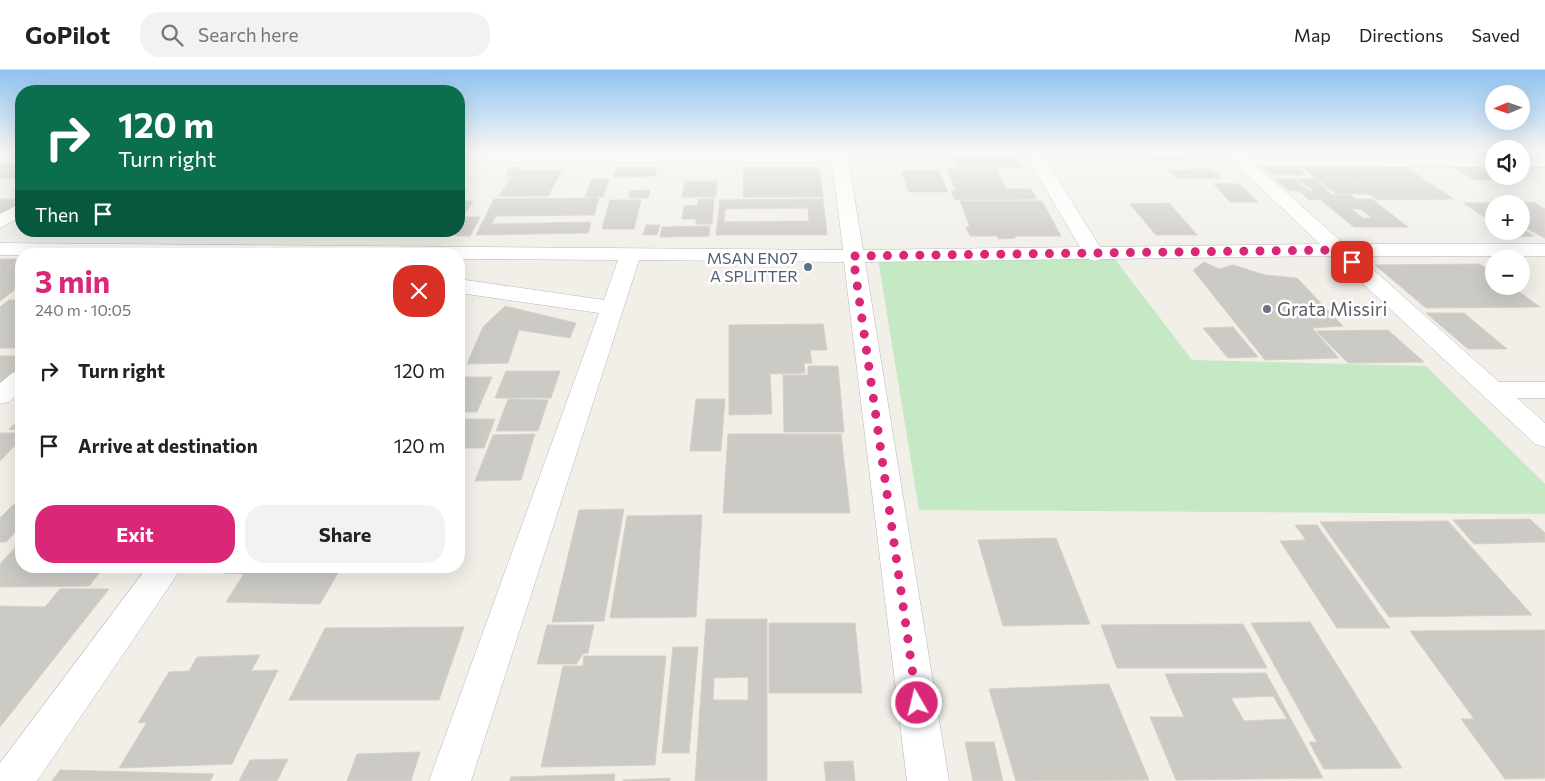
<!DOCTYPE html>
<html lang="en">
<head>
<meta charset="utf-8">
<style>
  :root { --surface:#fff; --page:#f2f2f2; --text:#222; --muted:#767676; --line:#e0e0e0; --accent:#db2777 }
  body { margin:0; font-family:Commissioner,sans-serif; background:var(--page); color:var(--text); height:100vh; display:flex; flex-direction:column; font-size:19px; white-space:nowrap }
  * { box-sizing:border-box; margin:0 }
  p { font-size:16px; color:var(--muted) }
  .icon { flex:none; width:28px; height:28px; fill:none; stroke:currentColor; stroke-width:2; stroke-linecap:round; stroke-linejoin:round }
  .map { position:relative; flex:1; overflow:hidden }
  .sheet { position:absolute; left:15px; top:178px; width:450px; height:325px; display:flex; flex-direction:column; background:var(--surface); border-radius:20px; box-shadow:0 5px 20px #0002 }
  .sheet>* { flex:none }
  .hud { position:absolute; left:15px; top:15px; width:450px; height:152px; border-radius:20px; box-shadow:0 5px 20px #0002; background:#0b6e4f; color:#fff; overflow:hidden }
  .needle { width:32px; rotate:268deg }
  .buttons { position:absolute; left:1485px; top:15px; display:grid; gap:10px }
  .buttons a { display:grid; place-items:center; width:45px; height:45px; border-radius:50%; background:var(--surface); box-shadow:0 5px 20px #0002; font-size:25px }
  .pin { position:absolute; display:grid; place-items:center; width:42px; height:42px; color:#fff; margin:-21px; border-radius:10px; box-shadow:0 2px 8px #0006 }
  .me { position:absolute; width:55px; margin:-28px; rotate:352deg; stroke-linejoin:round; filter:drop-shadow(0 0 4px #0008) }
  .turn { display:flex; align-items:center; gap:18px; height:105px; padding:0 20px; font-size:22px }
  .turn .icon { width:65px; height:65px; stroke-width:2.5 }
  .turn b { display:block; font-size:35px; line-height:42px }
  .then { display:flex; align-items:center; height:48px; padding:0 20px; background:#0003; gap:10px; font-size:19px }
  .round { display:grid; place-items:center; flex:none; width:52px; height:52px; border-radius:20px; background:var(--page) }
  .summary { display:flex; align-items:center; justify-content:space-between; height:85px; padding:0 20px }
  h1 { font-size:30px; font-weight:700; line-height:38px; color:var(--accent) }
  .cta { display:flex; gap:10px; margin-top:auto; padding:10px 20px }
  .cta a { flex:1; height:58px; border-radius:20px; background:var(--accent); color:#fff; font-size:20px; font-weight:700; line-height:58px; text-align:center }
  .cta a+a { background:var(--page); color:var(--text) }
  ul { padding:0; list-style:none }
  li { display:flex; align-items:center; gap:15px; height:75px; padding:0 20px }
  li div { flex:1 }
  li b { display:block; font-size:19px }
  li em { font-style:normal }
  header { display:flex; align-items:center; gap:30px; box-sizing:border-box; height:70px; padding:0 25px; background:var(--surface); border-bottom:1px solid var(--line) }
  header strong { font-size:24px }
  nav { display:flex; gap:28px; margin-inline-start:auto; font-size:18px }
  .search { width:350px; height:45px; background:var(--page); display:flex; align-items:center; gap:12px; box-sizing:border-box; padding:0 18px; border-radius:20px; color:var(--muted); font-size:19px }
  .map>svg:first-child { display:block }
</style>
</head>
<body>
<header>
<strong>GoPilot</strong>
<div class="search"><svg class="icon" aria-label="search" viewBox="0 0 24 24"><circle cx="10" cy="10" r="6"/><path d="M15 15l6 6"/></svg>Search here</div>
<nav><a>Map</a><a>Directions</a><a>Saved</a></nav>
</header>
<div class="map">
<svg width="1545" height="711" viewBox="0 0 1545 711">
  <rect width="100%" height="100%" fill="#f1efe8"/>
  <polygon fill="#c5e8c5" points="1114,188 1192,290 1426,296 1545,414 1545,444 919,440 878,189"/>
  <g fill="#cccac5" stroke="#d6d1c6" fill-rule="evenodd">
    <polygon points="949,82 1015,82 1024,97 955,97"/>
    <polygon points="1141,82 1193,82 1196,85 1182,85 1186,90 1147,90"/>
    <polygon points="21,94 21,108 0,109 0,95"/>
    <polygon points="1328,95 1369,124 1336,124 1300,96"/>
    <polygon points="1473,95 1497,109 1474,110 1451,96"/>
    <polygon points="1404,96 1454,129 1377,130 1332,97"/>
    <polygon points="510,97 521,97 519,100 562,100 548,126 499,126 512,106 505,106"/>
    <polygon points="616,98 657,98 655,106 613,107"/>
    <polygon points="744,98 819,98 823,127 743,127"/>
    <polygon points="1264,98 1297,98 1306,105 1272,105"/>
    <polygon points="947,99 996,99 1007,119 1031,119 1037,129 955,130 951,121 956,121"/>
    <polygon points="1212,99 1223,108 1178,109 1168,100"/>
    <polygon points="938,100 948,122 909,122 901,101"/>
    <polygon points="592,109 609,109 603,127 585,127"/>
    <polygon points="1275,109 1293,109 1309,121 1290,121"/>
    <polygon points="1296,109 1315,109 1332,125 1350,125 1356,129 1309,130 1299,121 1314,121"/>
    <polygon points="685,111 717,111 716,127 682,127"/>
    <polygon points="1213,113 1239,114 1258,132 1230,132"/>
    <polygon points="650,120 648,128 629,128 630,121"/>
    <polygon points="599,128 594,145 496,146 492,154 591,152 588,163 476,165 494,129"/>
    <polygon points="0,129 21,129 21,135 0,148"/>
    <polygon points="698,129 714,129 712,154 696,154 696,149 682,149 684,136 698,135"/>
    <path d="M823,129L827,165H716L720,130ZM808,138L809,151L724,152L725,139Z"/>
    <path d="M1372,129L1408,157H1354L1321,130ZM1351,139H1361L1372,148H1363Z"/>
    <polygon points="610,130 641,130 634,159 602,159"/>
    <polygon points="459,131 473,131 460,151 459,151"/>
    <polygon points="960,131 1042,131 1061,166 1014,166 1015,168 999,169 997,166 970,166 966,157 970,157"/>
    <polygon points="1533,132 1545,139 1545,168 1521,156 1521,134 1494,134 1494,153 1463,133"/>
    <polygon points="1169,133 1197,165 1156,165 1130,134"/>
    <polygon points="465,147 480,147 470,166 455,166"/>
    <polygon points="646,155 660,155 657,165 643,165"/>
    <polygon points="710,156 709,166 660,167 662,157"/>
    <polygon points="1521,158 1534,166 1509,167 1500,161 1521,161"/>
    <polygon points="231,161 348,161 230,162"/>
    <polygon points="352,161 426,161 423,165 349,164"/>
    <polygon points="0,189 21,189 21,215 0,231"/>
    <polygon points="1204,192 1219,199 1233,195 1265,205 1297,208 1343,256 1312,258 1339,288 1265,290 1193,200"/>
    <polygon points="1480,194 1494,204 1494,216 1511,216 1540,237 1426,238 1375,195"/>
    <polygon points="9,230 21,230 21,278 0,278 0,237"/>
    <polygon points="505,236 576,253 570,268 519,260 508,293 467,294 483,257"/>
    <polygon points="1426,243 1464,243 1507,279 1468,279"/>
    <polygon points="823,254 827,280 810,280 812,293 804,293 805,303 770,304 772,344 729,345 729,255"/>
    <polygon points="1233,257 1258,287 1228,288 1203,258"/>
    <polygon points="1388,260 1424,292 1348,293 1316,261"/>
    <polygon points="0,286 21,286 21,302 0,321"/>
    <polygon points="808,296 838,296 844,362 784,362 783,305 808,305"/>
    <polygon points="506,301 560,301 551,328 495,328"/>
    <polygon points="460,307 492,307 477,342 459,342"/>
    <polygon points="508,329 548,330 538,361 496,361"/>
    <polygon points="696,329 725,329 721,381 690,381"/>
    <polygon points="21,349 21,360 9,359"/>
    <polygon points="459,349 495,349 484,378 459,378"/>
    <polygon points="0,363 21,363 21,369 0,391"/>
    <polygon points="535,364 521,410 475,411 493,365"/>
    <polygon points="728,364 841,364 850,443 723,443"/>
    <polygon points="14,434 21,434 21,456 6,472 0,472 0,448"/>
    <polygon points="624,439 604,551 552,552 579,440"/>
    <polygon points="702,445 696,547 610,548 627,446"/>
    <polygon points="1530,449 1545,463 1545,472 1474,474 1453,450"/>
    <polygon points="1448,451 1532,545 1389,547 1320,452"/>
    <polygon points="1295,455 1317,455 1390,558 1337,558 1280,471 1306,470"/>
    <polygon points="1056,468 1090,554 1003,556 978,470"/>
    <polygon points="21,471 21,496 105,496 89,516 0,517 0,494"/>
    <polygon points="228,496 342,496 320,534 226,532 244,504 224,503"/>
    <polygon points="60,519 109,519 0,657 0,536 45,537"/>
    <path d="M706,549H767V711H695ZM748,607V630H713L714,608Z"/>
    <polygon points="1310,552 1402,698 1324,699 1309,672 1317,672 1251,553"/>
    <polygon points="769,553 855,553 862,623 769,623"/>
    <polygon points="1243,554 1267,598 1117,598 1101,555"/>
    <polygon points="547,555 594,555 588,583 583,584 576,594 537,594"/>
    <polygon points="464,557 439,630 289,630 325,558"/>
    <polygon points="1545,560 1545,708 1505,709 1461,649 1474,649 1410,561"/>
    <polygon points="673,577 698,577 689,683 662,683"/>
    <polygon points="260,585 251,601 278,600 232,694 119,698 147,652 138,653 169,602 189,601 197,587"/>
    <polygon points="584,586 666,586 655,695 541,697 563,596 583,596"/>
    <path d="M1266,603L1323,708L1176,710L1150,647H1184L1165,604ZM1273,626L1287,649L1244,651L1231,628Z"/>
    <polygon points="1109,614 1149,710 1016,711 989,619"/>
    <polygon points="965,672 994,672 1003,711 973,711"/>
    <polygon points="420,682 411,711 347,711 357,684"/>
    <polygon points="288,689 277,711 239,711 250,690"/>
    <polygon points="853,691 855,711 826,711 824,692"/>
    <polygon points="60,700 214,704 210,711 52,711"/>
    <polygon points="615,704 614,711 510,711 511,707"/>
    <polygon points="670,708 670,711 623,711 623,710"/>
  </g>
  <g fill="none" stroke-linecap="round" stroke-linejoin="round">
    <g stroke="#b5b8bc" stroke-width="1">
      <g id="minor">
        <polygon points="459,82 847,82 863,180 1080,177 1024,82 1041,82 1100,177 1320,174 1223,82 1241,82 1245,86 1494,87 1494,97 1257,96 1344,174 1545,174 1545,186 1358,186 1499,312 1545,312 1545,328 1517,328 1545,353 1545,377 1535,374 1333,186 1103,189 1095,191 1088,189 865,192 949,711 907,711 844,192 639,190 471,711 429,711 599,243 459,223 459,209 604,230 618,190 459,189 459,184 0,185 0,173 843,180 832,92 459,92"/>
        <rect x="0" y="83" width="21" height="10"/>
        <rect x="1521" y="87" width="24" height="10"/>
        <polygon points="21,133 21,147 0,158 0,144"/>
        <polygon points="21,300 21,321 9,332 0,334 0,313 12,303"/>
        <polygon points="148,496 183,496 37,711 0,711 0,693"/>
      </g>
    </g>
    <use href="#minor" fill="#fff" fill-rule="evenodd"/>
  </g>
  <linearGradient id="sky" x2="0" y2="1"><stop stop-color="#8fc3f1"/><stop offset="0.45" stop-color="#f9f8f5"/><stop offset="1" stop-color="#f9f8f5" stop-opacity="0"/></linearGradient>
  <rect width="1545" height="182" fill="url(#sky)"/>
  <g fill="none" stroke-linecap="round" stroke-linejoin="round">
    <polyline stroke="#db2777" stroke-width="9" stroke-dasharray="0 16.2" points="917,633 853,186 1338,180 1352,192"/>
  </g>
  <circle fill="#5c6f8a" stroke="#fff" stroke-width="2" cx="808" cy="197" r="5"/>
  <circle fill="#6b7280" stroke="#fff" stroke-width="2" cx="1267" cy="239" r="5"/>
  <g text-anchor="middle" stroke-width="5" stroke-linejoin="round" paint-order="stroke">
    <g font-size="16" fill="#4e5e75" stroke="#fff" text-anchor="end">
      <text x="798" y="194">MSAN EN07<tspan x="798" dy="18">A SPLITTER</tspan></text>
    </g>
    <g font-size="19" fill="#5b616d" stroke="#fff" text-anchor="start">
      <text x="1277" y="246">Grata Missiri</text>
    </g>
  </g>
</svg>
<div class="buttons">
<a><svg class="needle" viewBox="-14 -14 28 28"><path d="M0-13l5 13h-10z" fill="#e53935"/><path d="M0 13l5-13h-10z" fill="#767676"/></svg></a>
<a><svg class="icon" aria-label="sound" viewBox="0 0 24 24"><path d="M4 9h4l5-4v14l-5-4H4zM17 9q2 3 0 6"/></svg></a>
<a>+</a>
<a>−</a>
</div>
<div class="pin" style="left:1352px;top:192px;background:#d93025"><svg class="icon" aria-label="arrive" viewBox="0 0 24 24"><path d="M6 21V4h12l-3 4 3 4H6"/></svg></div>
<svg class="me" style="left:917px;top:633px" viewBox="-20 -20 40 40"><circle r="17" fill="#db2777" stroke="#fff" stroke-width="3"/><path d="M0-11L8 9 0 5-8 9z" fill="#fff"/></svg>
<div class="hud">
<div class="turn"><svg class="icon" aria-label="right" viewBox="0 0 24 24"><path d="M7 20v-9h11M14 6l5 5-5 5"/></svg><div><b>120 m</b>Turn right</div></div>
<div class="then">Then<svg class="icon" aria-label="arrive" viewBox="0 0 24 24"><path d="M6 21V4h12l-3 4 3 4H6"/></svg></div>
</div>
<section class="sheet">
<div class="summary"><div><h1>3 min</h1><p>240 m · 10:05</p></div><a class="round" style="background:#d93025;color:#fff"><svg class="icon" aria-label="close" viewBox="0 0 24 24"><path d="M6 6l12 12M18 6L6 18"/></svg></a></div>
<ul>
<li><svg class="icon" aria-label="right" viewBox="0 0 24 24"><path d="M7 20v-9h11M14 6l5 5-5 5"/></svg><div><b>Turn right</b></div><em>120 m</em></li>
<li><svg class="icon" aria-label="arrive" viewBox="0 0 24 24"><path d="M6 21V4h12l-3 4 3 4H6"/></svg><div><b>Arrive at destination</b></div><em>120 m</em></li>
</ul>
<div class="cta"><a>Exit</a><a>Share</a></div>
</section>
</div>
</body>
</html>
